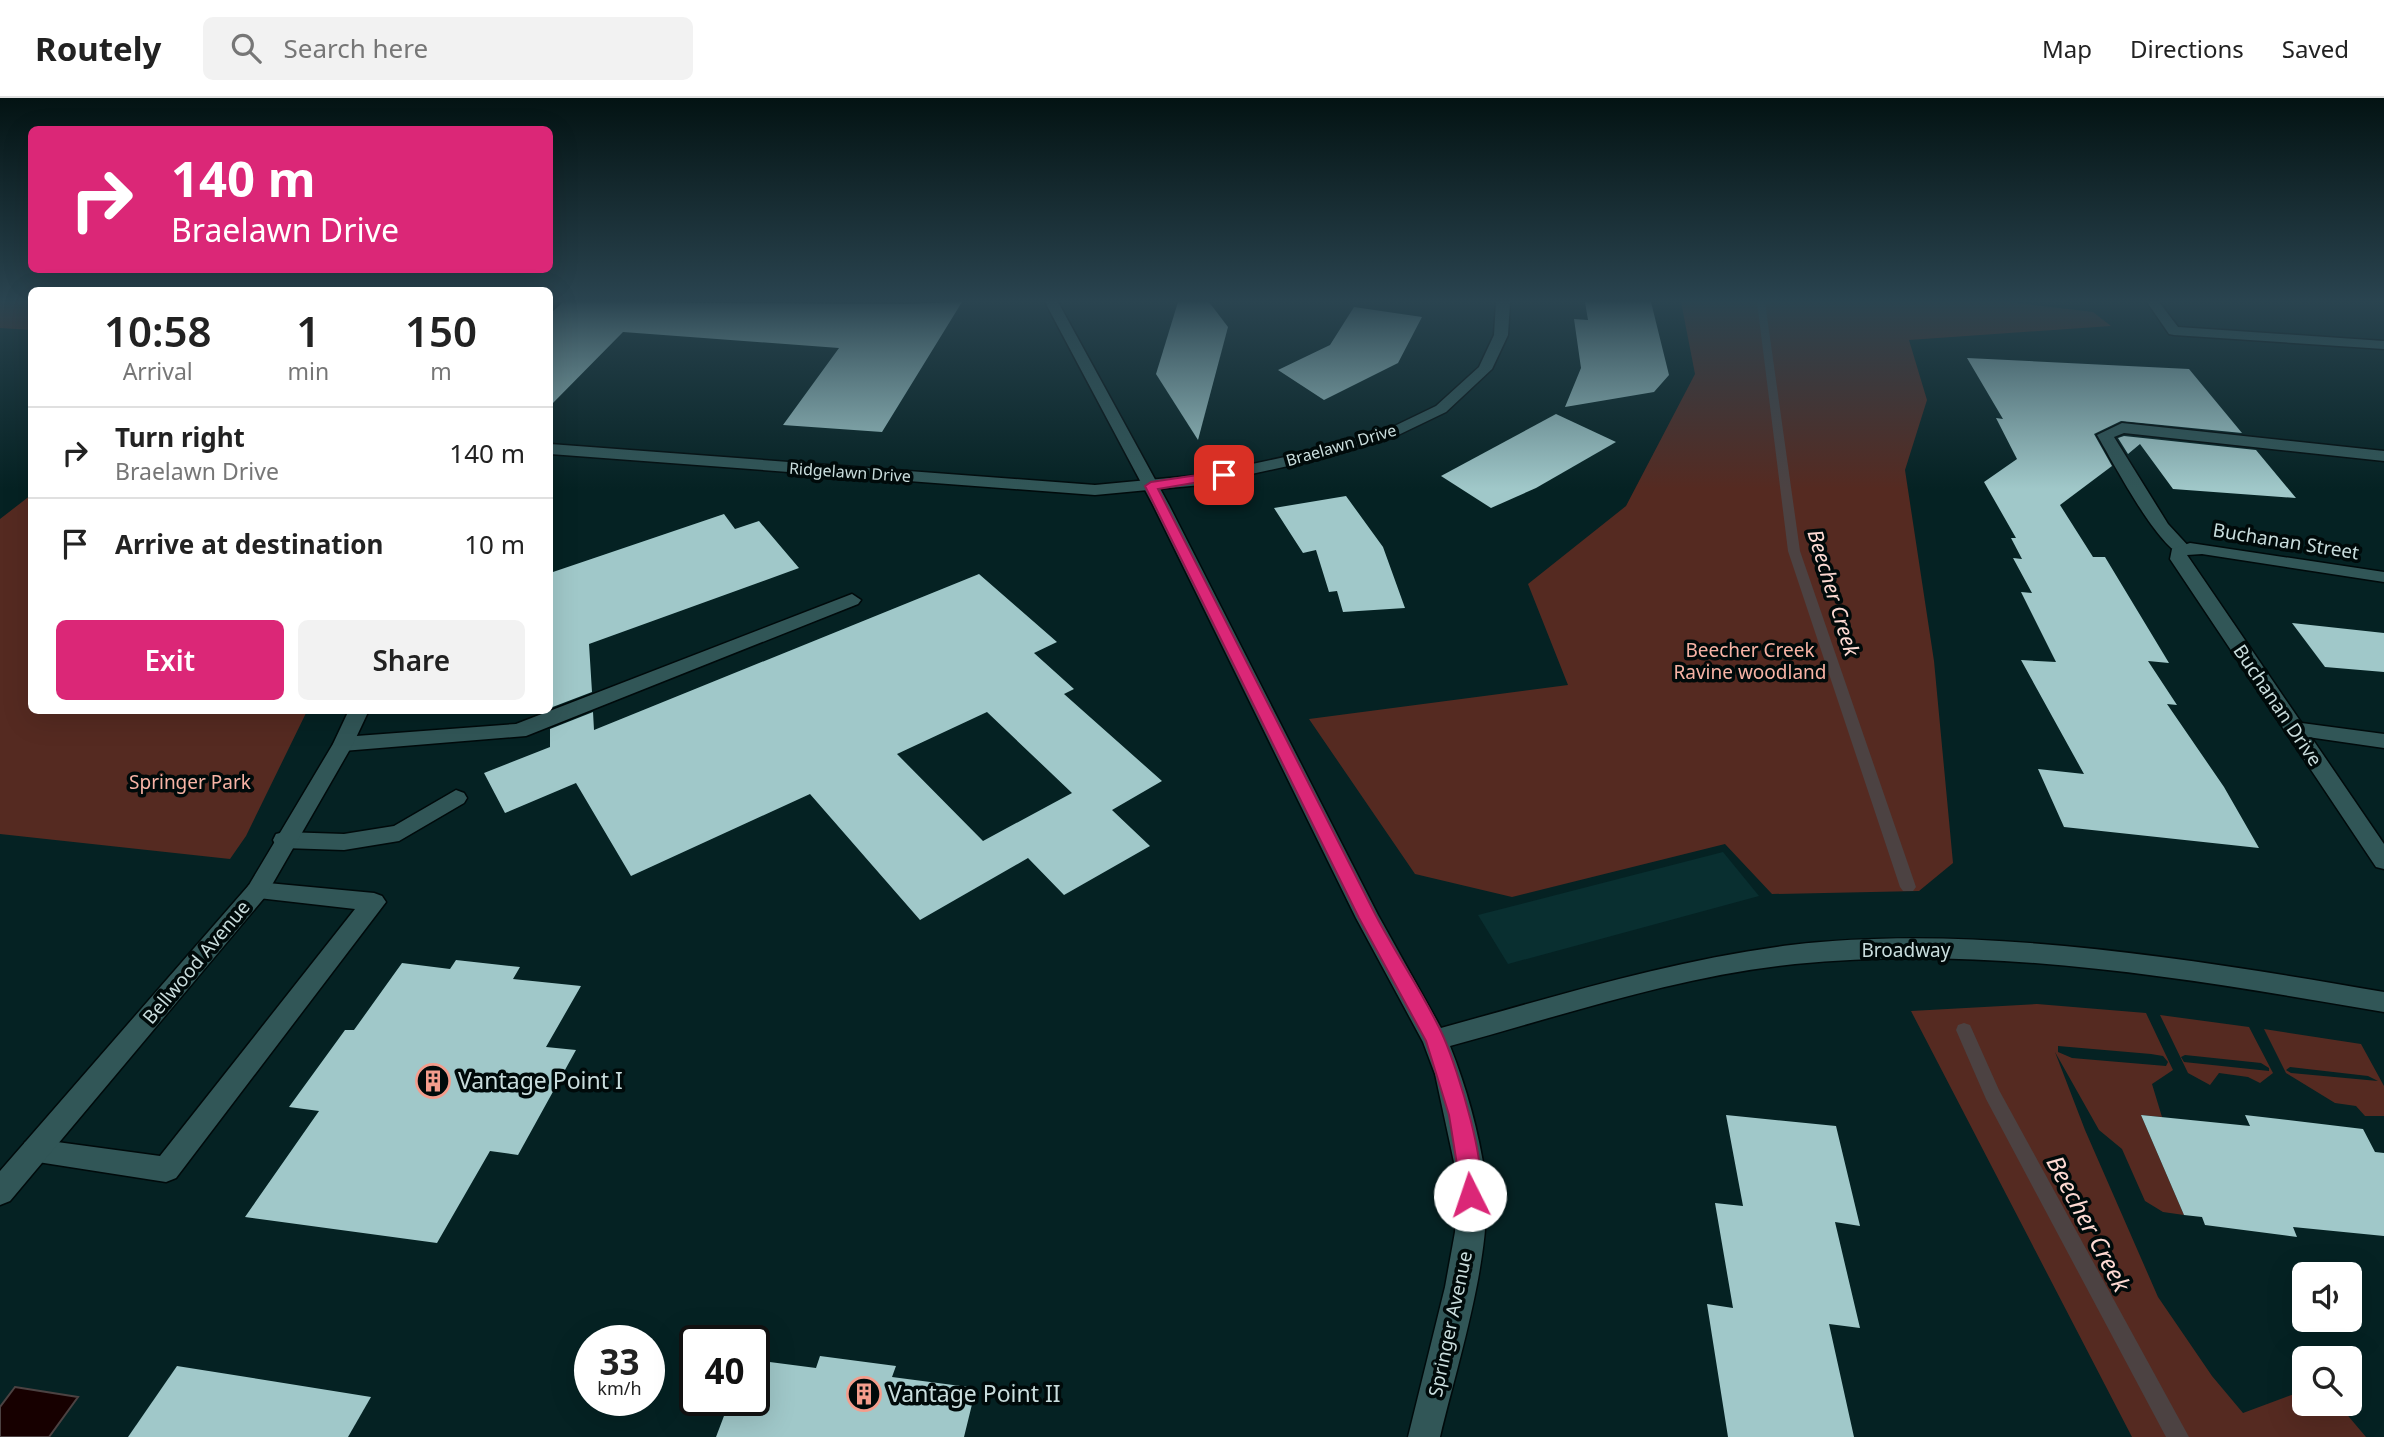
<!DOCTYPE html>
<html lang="en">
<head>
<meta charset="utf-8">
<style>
  :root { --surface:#fff; --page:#f2f2f2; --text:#222; --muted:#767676; --line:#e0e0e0; --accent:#db2777 }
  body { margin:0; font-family:"Noto Sans",sans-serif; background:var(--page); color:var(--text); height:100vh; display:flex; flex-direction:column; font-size:26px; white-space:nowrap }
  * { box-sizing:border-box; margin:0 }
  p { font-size:23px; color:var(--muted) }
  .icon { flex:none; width:38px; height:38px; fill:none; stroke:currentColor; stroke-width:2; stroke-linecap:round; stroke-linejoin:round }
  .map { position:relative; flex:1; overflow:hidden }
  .sheet { position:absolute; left:28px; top:189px; width:525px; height:427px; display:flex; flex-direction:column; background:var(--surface); border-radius:10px; box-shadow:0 7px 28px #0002 }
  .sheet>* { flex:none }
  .hud { position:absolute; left:28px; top:28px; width:525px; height:147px; border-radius:10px; box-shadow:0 7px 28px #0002; background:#db2777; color:#fff; overflow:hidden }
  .controls { position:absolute; left:2292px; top:1164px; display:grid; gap:14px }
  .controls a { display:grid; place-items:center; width:70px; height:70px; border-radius:10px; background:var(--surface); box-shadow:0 7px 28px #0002; font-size:35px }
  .speed { position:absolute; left:574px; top:1227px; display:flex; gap:14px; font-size:35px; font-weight:700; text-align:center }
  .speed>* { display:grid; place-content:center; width:91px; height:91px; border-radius:50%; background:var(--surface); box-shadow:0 7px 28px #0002; line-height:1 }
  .speed small { font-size:18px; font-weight:400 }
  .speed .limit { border:4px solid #111; border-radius:10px; background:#fff; color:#111 }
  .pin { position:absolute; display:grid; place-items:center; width:60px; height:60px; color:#fff; margin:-30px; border-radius:14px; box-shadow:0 4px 10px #0006 }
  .me { position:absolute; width:77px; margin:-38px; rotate:356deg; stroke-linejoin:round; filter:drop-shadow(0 0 5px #0008) }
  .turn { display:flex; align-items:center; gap:24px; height:147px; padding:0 28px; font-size:32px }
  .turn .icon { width:91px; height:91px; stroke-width:2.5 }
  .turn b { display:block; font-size:49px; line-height:60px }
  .eta { display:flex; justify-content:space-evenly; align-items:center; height:119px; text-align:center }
  .eta b { font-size:42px; font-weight:600; line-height:49px }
  .cta { display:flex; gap:14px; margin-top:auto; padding:14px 28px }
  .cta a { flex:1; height:80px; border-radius:10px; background:var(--accent); color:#fff; font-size:28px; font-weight:600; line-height:80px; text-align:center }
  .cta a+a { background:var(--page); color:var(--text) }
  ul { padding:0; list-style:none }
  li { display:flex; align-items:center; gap:21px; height:91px; padding:0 28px; border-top:2px solid var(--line) }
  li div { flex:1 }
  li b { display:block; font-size:26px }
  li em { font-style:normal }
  header { display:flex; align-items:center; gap:42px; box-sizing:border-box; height:98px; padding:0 35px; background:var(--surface); border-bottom:2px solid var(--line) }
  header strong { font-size:33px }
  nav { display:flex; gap:38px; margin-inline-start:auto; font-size:24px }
  .search { width:490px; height:63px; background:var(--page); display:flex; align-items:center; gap:18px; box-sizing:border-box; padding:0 24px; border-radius:10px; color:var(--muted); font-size:26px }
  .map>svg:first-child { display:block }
</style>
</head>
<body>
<header>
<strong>Routely</strong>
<div class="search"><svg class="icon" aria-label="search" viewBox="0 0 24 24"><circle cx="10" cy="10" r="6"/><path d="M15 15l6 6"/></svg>Search here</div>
<nav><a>Map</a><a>Directions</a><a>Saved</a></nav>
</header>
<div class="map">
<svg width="2384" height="1339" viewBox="0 0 2384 1339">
  <rect width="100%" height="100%" fill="#052223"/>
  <polygon fill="#092f30" points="1723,754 1759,798 1508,866 1478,817"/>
  <g fill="#552a21" fill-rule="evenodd">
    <polygon points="0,204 31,204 31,232 0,230"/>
    <polygon points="1681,204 2010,204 2093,214 2111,228 1909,242 1927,302 1905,372 1934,563 1953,765 1919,793 1772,796 1725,746 1512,799 1415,776 1309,621 1568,587 1528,486 1626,408 1695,276"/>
    <polygon points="31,397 32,612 307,613 246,738 230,761 0,736 0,421"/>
    <path d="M2037,906L2146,915L2173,972L2152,986L2162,1019L2141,1017L2184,1117L2163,1114L2145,1103L2122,1051L2099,1032L2055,954L2085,1032L2158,1199L2212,1278L2243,1315L2305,1292V1306H2338L2366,1339H2132L1911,913ZM2058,948L2151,956L2163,958L2168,964L2166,968L2072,960L2058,954Z"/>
    <path d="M2160,917L2249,929L2273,975L2260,985L2248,979L2219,975L2210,987L2188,975ZM2185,957L2261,965L2269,970V973L2184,964L2181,959Z"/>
    <path d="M2264,931L2361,946L2384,988V1018H2365L2356,1008L2335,1005L2286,975ZM2290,969L2368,978L2378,983L2291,975L2286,972Z"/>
  </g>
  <polygon fill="#170000" stroke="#4c4242" stroke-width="2" points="15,1289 78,1299 49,1339 0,1339 0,1309"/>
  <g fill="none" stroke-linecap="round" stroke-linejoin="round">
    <g fill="#4c4242" fill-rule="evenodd">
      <polygon points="1757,204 1765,204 1800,453 1916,789 1913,793 1903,793 1900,789 1788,453"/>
      <polygon points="1964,925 1970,927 1999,992 2189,1339 2166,1339 1986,1001 1956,932 1958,927"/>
    </g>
  </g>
  <g fill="#a0c8c9" fill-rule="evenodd">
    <polygon points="563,204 905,206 962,204 882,334 783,327 839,250 623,234 550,308 550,216"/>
    <polygon points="1178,204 1209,204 1228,229 1198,342 1156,276"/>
    <polygon points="1585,204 1651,204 1669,277 1654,294 1565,309 1581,270 1574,221 1588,222"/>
    <polygon points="1354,209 1422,219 1398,265 1324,302 1278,272 1330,247"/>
    <polygon points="1967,260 2189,271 2242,335 2121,323 2094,336 2112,368 2060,407 2093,459 2105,459 2169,565 2148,563 2177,607 2167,606 2224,689 2259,750 2064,729 2038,671 2084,676 2021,562 2056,564 2021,494 2032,495 2013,460 2022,461 2011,440 2016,440 1984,384 2017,361 1996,320 2003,321"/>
    <polygon points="1556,316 1616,344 1536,390 1491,410 1441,378"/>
    <polygon points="2124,338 2256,352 2296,400 2173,391 2140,346 2128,356 2118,340"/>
    <polygon points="1346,398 1383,449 1405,510 1343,514 1337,493 1329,494 1316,452 1303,455 1274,410"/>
    <polygon points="724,416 735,431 759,423 799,470 589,546 592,594 550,610 550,475"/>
    <path d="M979,476L1057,544L1034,555L1074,591L1064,596L1162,683L1112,712L1150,748L1064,797L1028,760L920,822L810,696L631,778L576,685L505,715L484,675L550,649V631L593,614L594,632ZM987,614L1072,695L983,743L897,656Z"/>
    <polygon points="2292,525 2384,535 2384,574 2325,569"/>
    <polygon points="456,862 520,869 513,881 581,888 546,949 576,952 518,1057 490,1053 437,1145 245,1119 319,1013 289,1009 345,932 354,932 402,865 450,871"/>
    <polygon points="1726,1017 1836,1028 1860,1128 1835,1124 1860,1230 1829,1226 1854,1339 1728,1339 1707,1206 1733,1210 1715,1105 1743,1108"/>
    <polygon points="2141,1017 2250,1028 2245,1017 2363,1031 2375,1054 2384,1055 2384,1138 2293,1129 2297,1139 2205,1127 2202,1119 2184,1117"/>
    <polygon points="820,1258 896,1268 892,1279 976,1290 964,1339 716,1339 730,1302 754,1302 754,1262 816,1270"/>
    <polygon points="177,1268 371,1299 348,1339 128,1339"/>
  </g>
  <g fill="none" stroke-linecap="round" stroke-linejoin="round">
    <g stroke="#000a0b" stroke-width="3">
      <g id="lane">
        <path d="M2122,325L2384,353V363L2124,335L2114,339L2168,426L2192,452L2183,457C2158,451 2112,362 2097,337Z"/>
        <polygon points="852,496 861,502 858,506 526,638 343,653 333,646 343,639 516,626"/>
        <polygon points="2294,624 2384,636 2384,650 2287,636 2284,631 2287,626"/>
        <polygon points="456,692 464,695 467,700 464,705 399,743 344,752 284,750 276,748 273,742 276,736 284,734 344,736 394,728"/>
        <polygon points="257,784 374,795 382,798 386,804 176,1080 166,1084 25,1062 21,1053 25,1044 35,1041 160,1058 355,811 249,799 245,793 249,787"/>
      </g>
    </g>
    <g stroke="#000a0b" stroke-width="3">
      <g id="street">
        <polygon points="1496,204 1510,204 1508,237 1492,271 1446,314 1392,340 1320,361 1201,387 1095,397 550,356 550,346 1095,387 1201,377 1317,352 1382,334 1436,308 1479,269 1494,237"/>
        <polygon points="2147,204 2159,204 2178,229 2384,243 2384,251 2174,237 2169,236"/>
        <polygon points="2190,445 2384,474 2384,484 2202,456 2187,457 2384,746 2384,771 2376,769 2170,461 2172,451"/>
        <polygon points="349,612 369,612 353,646 265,799 10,1103 0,1107 0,1073 249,787 333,646"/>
      </g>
    </g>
    <g stroke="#000a0b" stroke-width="3">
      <path id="secondary" d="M1045,204H1058L1169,407L1378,817L1441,930C1557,898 1671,862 1791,847C1978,825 2198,862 2384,894V914C2192,881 1990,846 1795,866C1677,878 1564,917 1450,948C1466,988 1479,1035 1485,1077C1494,1153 1458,1263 1440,1339H1408L1445,1189L1455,1134L1457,1078L1435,976L1423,944L1356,820L1153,407Z"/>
    </g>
    <use href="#lane" fill="#315657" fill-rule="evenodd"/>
    <use href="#street" fill="#315657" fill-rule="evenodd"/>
    <use href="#secondary" fill="#315657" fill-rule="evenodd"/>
  </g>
  <linearGradient id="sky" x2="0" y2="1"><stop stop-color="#031313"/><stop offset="0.52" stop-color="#2a4450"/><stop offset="1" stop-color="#2a4450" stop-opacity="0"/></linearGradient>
  <rect width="2384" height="391" fill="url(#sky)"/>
  <path fill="#db2777" stroke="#8e194d" stroke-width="2" d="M1224,373L1229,374V379L1158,391C1230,531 1301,670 1372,810C1394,854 1424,895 1444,940C1457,970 1491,1075 1478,1104L1470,1106L1463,1104L1449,1017L1426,943L1359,820L1145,388L1151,384Z"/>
  <defs>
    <g id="building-ring" transform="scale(1.75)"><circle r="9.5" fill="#000a0a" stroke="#f49d8c" stroke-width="1.5"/><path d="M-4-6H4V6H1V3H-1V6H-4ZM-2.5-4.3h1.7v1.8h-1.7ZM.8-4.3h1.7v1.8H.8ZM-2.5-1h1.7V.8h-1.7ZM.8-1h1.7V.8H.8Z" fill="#f49d8c"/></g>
  </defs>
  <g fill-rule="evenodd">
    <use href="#building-ring" x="433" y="983"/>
    <use href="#building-ring" x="864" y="1296"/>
  </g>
  <g text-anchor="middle" stroke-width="7" stroke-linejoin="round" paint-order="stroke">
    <g font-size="16" fill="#c9dddd" stroke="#000a0a">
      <text transform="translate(1341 347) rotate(-16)" y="6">Braelawn Drive</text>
      <text transform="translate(850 374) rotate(4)" y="6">Ridgelawn Drive</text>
    </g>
    <g font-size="19" fill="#c9dddd" stroke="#000a0a">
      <text transform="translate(2286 443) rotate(9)" y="7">Buchanan Street</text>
      <text transform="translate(2278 607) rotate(56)" y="7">Buchanan Drive</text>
      <text x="1906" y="859">Broadway</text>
      <text transform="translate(196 864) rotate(-50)" y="7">Bellwood Avenue</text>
      <text transform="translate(1450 1226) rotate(-78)" y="7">Springer Avenue</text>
    </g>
    <g font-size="19" fill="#f7b3a5" stroke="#000a0a">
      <text x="1750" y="559">Beecher Creek<tspan x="1750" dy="22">Ravine woodland</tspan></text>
      <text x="190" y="691">Springer Park</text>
    </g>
    <g font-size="21" font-style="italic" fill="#fdd9d2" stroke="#000a0a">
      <text transform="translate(1833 495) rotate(73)" y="7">Beecher Creek</text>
    </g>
    <g font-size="23" fill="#c9dddd" stroke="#000a0a" text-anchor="start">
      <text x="458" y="991">Vantage Point I</text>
      <text x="888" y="1304">Vantage Point II</text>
    </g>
    <g font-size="24" font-style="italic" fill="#fdd9d2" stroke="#000a0a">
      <text transform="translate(2088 1126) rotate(62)" y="8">Beecher Creek</text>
    </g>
  </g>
</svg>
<div class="controls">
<a><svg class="icon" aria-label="sound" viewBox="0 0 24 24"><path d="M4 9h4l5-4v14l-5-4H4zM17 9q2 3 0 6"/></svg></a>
<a><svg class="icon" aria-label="search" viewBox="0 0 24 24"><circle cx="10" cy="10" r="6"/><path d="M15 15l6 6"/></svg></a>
</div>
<div class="speed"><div>33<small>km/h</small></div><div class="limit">40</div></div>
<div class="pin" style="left:1224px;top:377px;background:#d93025"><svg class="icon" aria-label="arrive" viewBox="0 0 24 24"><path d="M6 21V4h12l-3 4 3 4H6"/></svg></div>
<svg class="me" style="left:1470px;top:1097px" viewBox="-20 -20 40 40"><circle r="19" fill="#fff"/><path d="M0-13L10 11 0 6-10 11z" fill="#db2777"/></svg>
<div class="hud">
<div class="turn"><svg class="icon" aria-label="right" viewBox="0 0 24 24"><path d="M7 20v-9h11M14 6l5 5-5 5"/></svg><div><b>140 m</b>Braelawn Drive</div></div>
</div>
<section class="sheet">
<div class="eta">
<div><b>10:58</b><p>Arrival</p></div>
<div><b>1</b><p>min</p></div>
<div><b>150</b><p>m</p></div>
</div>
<ul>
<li><svg class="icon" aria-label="right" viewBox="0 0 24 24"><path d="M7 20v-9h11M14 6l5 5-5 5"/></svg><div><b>Turn right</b><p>Braelawn Drive</p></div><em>140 m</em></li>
<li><svg class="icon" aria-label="arrive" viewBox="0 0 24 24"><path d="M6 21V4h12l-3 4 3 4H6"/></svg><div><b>Arrive at destination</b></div><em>10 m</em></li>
</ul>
<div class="cta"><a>Exit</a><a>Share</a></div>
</section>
</div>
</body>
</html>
